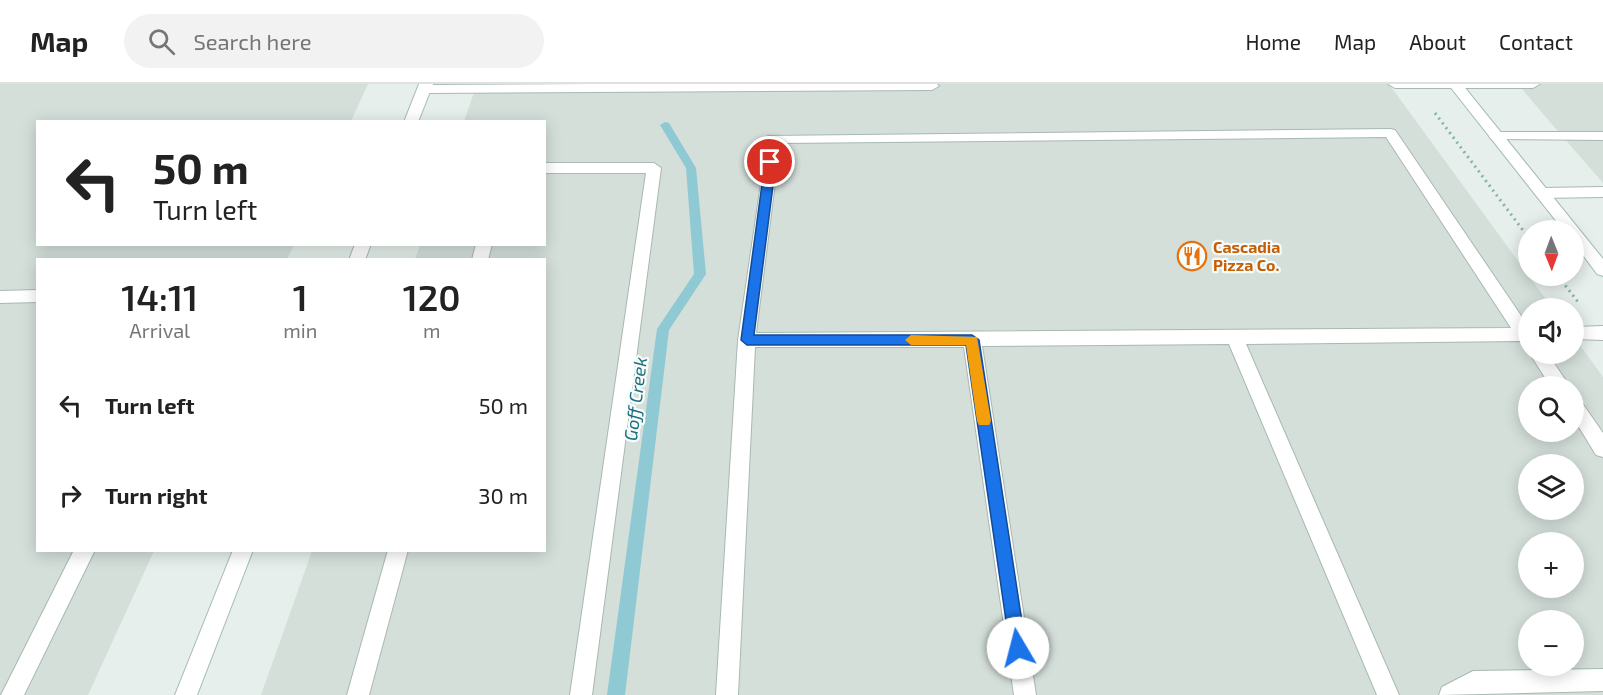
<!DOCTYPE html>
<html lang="en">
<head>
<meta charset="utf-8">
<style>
  :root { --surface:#fff; --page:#f2f2f2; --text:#222; --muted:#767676; --line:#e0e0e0 }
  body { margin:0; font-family:"Exo 2",sans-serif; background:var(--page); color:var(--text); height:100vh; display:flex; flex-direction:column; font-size:22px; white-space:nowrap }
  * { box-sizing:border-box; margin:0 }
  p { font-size:20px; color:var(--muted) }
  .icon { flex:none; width:33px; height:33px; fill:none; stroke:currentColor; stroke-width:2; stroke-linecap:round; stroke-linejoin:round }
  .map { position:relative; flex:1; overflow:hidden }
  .side { position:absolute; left:36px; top:174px; width:510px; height:294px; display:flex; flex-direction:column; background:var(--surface); border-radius:0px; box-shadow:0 3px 15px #0003 }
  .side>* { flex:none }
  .hud { position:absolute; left:36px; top:36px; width:510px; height:126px; border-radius:0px; box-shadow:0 3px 15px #0003; background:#fff; color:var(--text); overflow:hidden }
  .needle { width:39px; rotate:179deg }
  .buttons { position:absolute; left:1518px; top:136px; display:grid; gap:12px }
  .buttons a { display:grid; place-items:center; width:66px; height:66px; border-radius:50%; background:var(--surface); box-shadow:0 3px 15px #0003; font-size:30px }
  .pin { position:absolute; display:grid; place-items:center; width:51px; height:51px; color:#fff; margin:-26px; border:3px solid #fff; border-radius:50%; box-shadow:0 2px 6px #0007 }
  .me { position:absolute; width:66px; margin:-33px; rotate:352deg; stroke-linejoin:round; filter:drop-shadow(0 0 4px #0008) }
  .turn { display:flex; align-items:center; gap:21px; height:126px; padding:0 18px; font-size:27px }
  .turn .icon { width:78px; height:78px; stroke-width:2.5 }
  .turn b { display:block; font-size:42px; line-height:51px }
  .eta { display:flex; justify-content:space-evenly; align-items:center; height:102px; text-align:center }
  .eta b { font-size:36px; font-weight:600; line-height:42px }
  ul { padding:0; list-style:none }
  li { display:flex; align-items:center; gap:18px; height:90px; padding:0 18px }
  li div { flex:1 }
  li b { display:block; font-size:22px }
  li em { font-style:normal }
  header { display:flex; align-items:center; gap:36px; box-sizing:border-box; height:84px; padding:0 30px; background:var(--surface); border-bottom:2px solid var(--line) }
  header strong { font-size:28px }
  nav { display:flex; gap:33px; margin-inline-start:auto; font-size:21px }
  .search { width:420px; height:54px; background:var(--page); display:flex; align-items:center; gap:15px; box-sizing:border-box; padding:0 21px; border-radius:33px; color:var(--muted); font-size:22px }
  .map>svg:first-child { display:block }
</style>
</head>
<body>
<header>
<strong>Map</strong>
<div class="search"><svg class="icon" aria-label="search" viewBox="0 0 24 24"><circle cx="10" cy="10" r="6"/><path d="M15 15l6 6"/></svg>Search here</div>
<nav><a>Home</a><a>Map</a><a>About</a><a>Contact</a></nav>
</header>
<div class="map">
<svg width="1603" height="611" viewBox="0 0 1603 611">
  <rect width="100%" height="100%" fill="#e6efeb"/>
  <g fill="#d4dfda" fill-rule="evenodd">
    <polygon points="0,0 368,0 351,37 38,38 38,160 294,161 287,175 38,176 38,466 154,467 88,611 0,611"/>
    <path d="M477,0H1389L1553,225H1528V270H1574V253L1603,293V611H261L312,467L544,466V176L415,175L420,161L544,160V38L464,37ZM1528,303H1574V348H1528ZM1528,381H1574V426H1528ZM1528,459H1574V504H1528ZM1528,537H1574V582H1528Z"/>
    <polygon points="1518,0 1603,0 1603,99 1543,30"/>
  </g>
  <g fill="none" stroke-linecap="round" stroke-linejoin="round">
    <polygon fill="#8ec9d4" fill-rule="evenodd" points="665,38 669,39 696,84 706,190 669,246 625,611 607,611 657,245 694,190 686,84 660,41"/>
    <g stroke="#a8b8b2" stroke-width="2">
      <g id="lane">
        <polygon points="593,0 937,0 939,2 932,6 424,9 417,5 424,1"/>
        <polygon points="1388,0 1540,0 1533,4 1395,4"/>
        <path d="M1390,45L1395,46L1528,242V261L1520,257L1246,260L1399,611H1377L1229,260L982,262L1036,611H1014L964,263H755L738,611H716L738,256L768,52ZM1386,53L1511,244L756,249L780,59Z"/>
        <polygon points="1496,48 1603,48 1603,56 1491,55 1489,52 1491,49"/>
        <polygon points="544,79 654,79 661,84 592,611 570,611 646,89 544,89"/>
        <polygon points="1603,103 1603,113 1541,114 1534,109 1541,104"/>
        <polygon points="476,160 492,160 488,176 472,176"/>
        <polygon points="38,206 38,218 0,219 0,207"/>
        <polygon points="1603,242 1603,256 1574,255 1574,243"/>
        <polygon points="1530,270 1548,270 1570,303 1551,303"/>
        <polygon points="1574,314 1580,316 1603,349 1603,373 1596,371 1574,335"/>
        <polygon points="74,466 95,466 24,611 1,611"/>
        <polygon points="388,466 408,466 369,611 347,611"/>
        <polygon points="1603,585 1603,607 1439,611 1442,603 1473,587"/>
      </g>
    </g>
    <g stroke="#a4bbb3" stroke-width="2">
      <g id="secondary">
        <polygon points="419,0 433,0 418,38 404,38"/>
        <polygon points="1448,0 1462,0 1603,175 1603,192 1597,190 1574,159 1574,147 1564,147"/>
        <polygon points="355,160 371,160 365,176 349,176"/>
        <polygon points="233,466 253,466 197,611 175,611"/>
      </g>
    </g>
    <g stroke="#86b3a5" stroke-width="3" stroke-dasharray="2 4" stroke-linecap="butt">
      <polyline points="1435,29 1528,153"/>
      <polyline points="1558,192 1578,218"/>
    </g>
    <use href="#lane" fill="#fff" fill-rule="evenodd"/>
    <use href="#secondary" fill="#fff" fill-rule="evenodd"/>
  </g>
  <polygon fill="#1a73e8" stroke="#114b97" stroke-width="1.5" points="770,74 776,78 754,251 972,251 979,256 1026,564 1024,569 1018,572 1012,569 1010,564 966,261 747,261 741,256 765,78"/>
  <polygon fill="#f59e0b" points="911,251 977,253 991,337 989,341 979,341 977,337 966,261 911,261 905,256"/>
  <defs>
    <g id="restaurant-ring" transform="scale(1.5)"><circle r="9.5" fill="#f7fbf9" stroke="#e8710a" stroke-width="1.5"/><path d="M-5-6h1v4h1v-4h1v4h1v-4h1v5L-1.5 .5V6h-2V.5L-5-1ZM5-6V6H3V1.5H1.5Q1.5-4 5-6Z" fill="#e8710a"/></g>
  </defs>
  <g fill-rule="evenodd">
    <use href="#restaurant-ring" x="1192" y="172"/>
  </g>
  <g text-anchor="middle" stroke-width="4.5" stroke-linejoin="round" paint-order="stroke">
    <g font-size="16" font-weight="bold" fill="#c56008" stroke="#f7fbf9" text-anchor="start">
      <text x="1213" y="169">Cascadia<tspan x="1213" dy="18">Pizza Co.</tspan></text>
    </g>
    <g font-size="18" font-style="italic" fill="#1c6f80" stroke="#f7fbf9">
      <text transform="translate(636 315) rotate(-83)" y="6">Goff Creek</text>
    </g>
  </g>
</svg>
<div class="buttons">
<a><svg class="needle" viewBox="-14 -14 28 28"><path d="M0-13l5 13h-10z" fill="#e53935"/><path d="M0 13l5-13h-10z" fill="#767676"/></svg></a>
<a><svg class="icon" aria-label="sound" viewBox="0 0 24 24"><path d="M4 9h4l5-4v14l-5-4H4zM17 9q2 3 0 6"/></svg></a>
<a><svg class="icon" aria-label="search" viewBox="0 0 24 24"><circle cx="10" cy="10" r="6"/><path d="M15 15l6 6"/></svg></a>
<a><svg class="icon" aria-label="layers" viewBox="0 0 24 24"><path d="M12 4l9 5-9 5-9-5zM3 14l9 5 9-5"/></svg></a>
<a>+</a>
<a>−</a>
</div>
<div class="pin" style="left:770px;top:78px;background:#d93025"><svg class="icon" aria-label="arrive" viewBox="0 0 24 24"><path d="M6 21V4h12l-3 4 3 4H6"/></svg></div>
<svg class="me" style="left:1018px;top:564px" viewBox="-20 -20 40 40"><circle r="19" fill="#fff"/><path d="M0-13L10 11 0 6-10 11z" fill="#1a73e8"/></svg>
<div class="hud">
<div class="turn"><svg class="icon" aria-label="left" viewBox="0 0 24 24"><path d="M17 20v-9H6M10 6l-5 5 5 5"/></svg><div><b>50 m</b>Turn left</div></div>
</div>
<section class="side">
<div class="eta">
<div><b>14:11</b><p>Arrival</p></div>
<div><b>1</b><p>min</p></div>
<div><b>120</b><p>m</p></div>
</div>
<ul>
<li><svg class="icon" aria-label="left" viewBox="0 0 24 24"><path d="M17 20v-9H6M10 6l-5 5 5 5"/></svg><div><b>Turn left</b></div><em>50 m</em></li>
<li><svg class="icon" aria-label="right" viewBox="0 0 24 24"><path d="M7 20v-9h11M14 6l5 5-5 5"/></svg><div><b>Turn right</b></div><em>30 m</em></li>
</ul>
</section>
</div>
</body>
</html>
